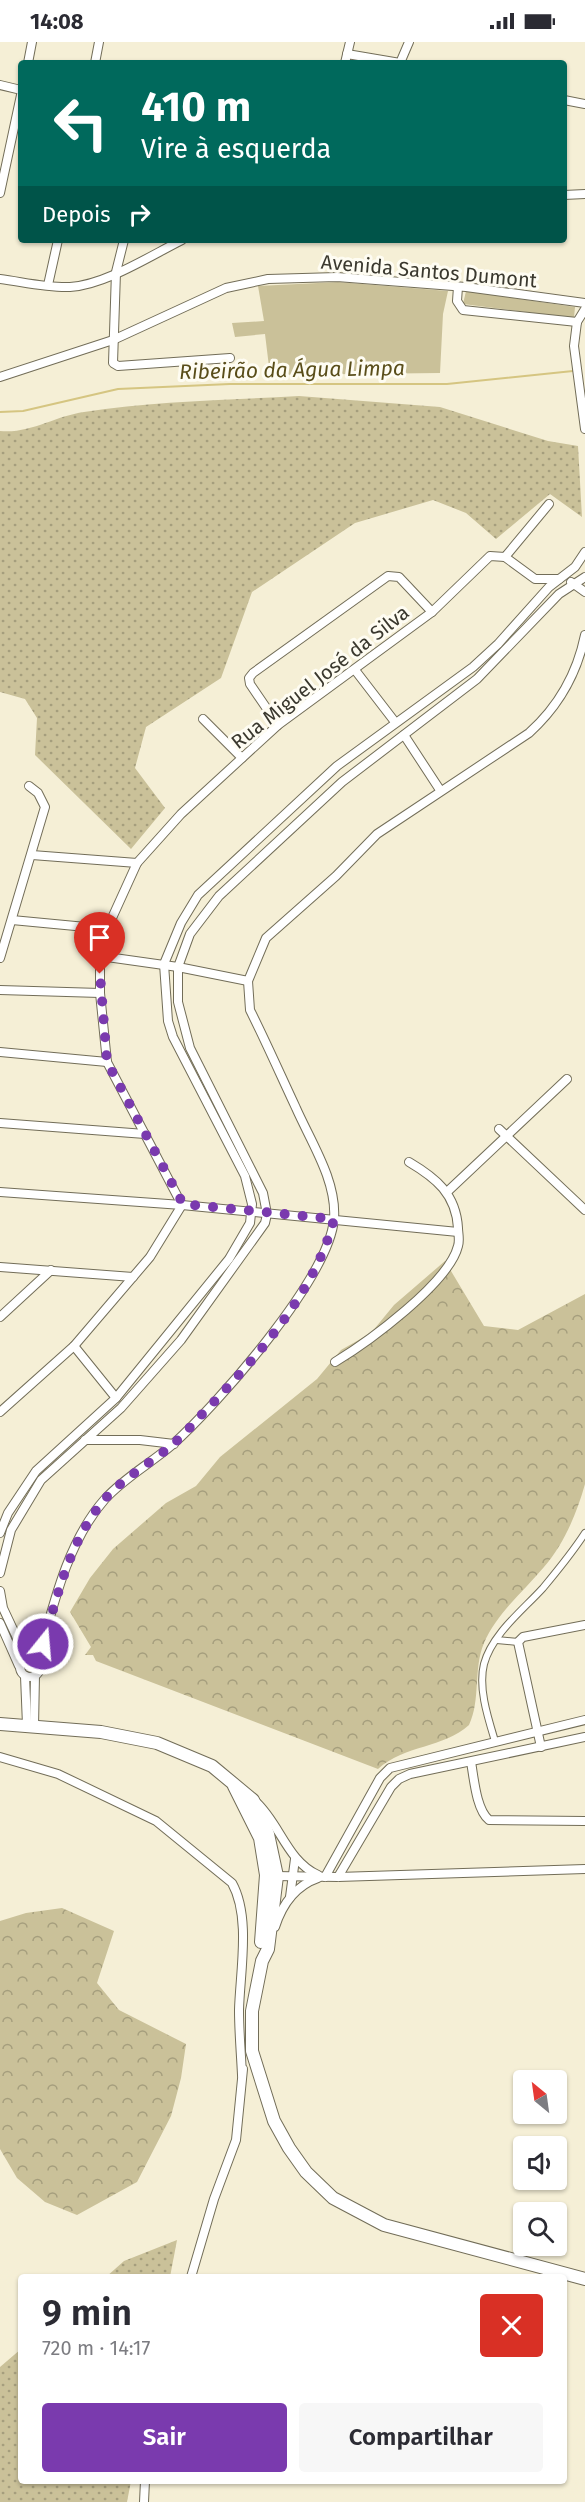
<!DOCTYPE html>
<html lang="pt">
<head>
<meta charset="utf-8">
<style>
  :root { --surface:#fff; --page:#f7f7f7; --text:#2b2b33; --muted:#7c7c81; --accent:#7a3aae }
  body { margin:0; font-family:"Fira Sans",sans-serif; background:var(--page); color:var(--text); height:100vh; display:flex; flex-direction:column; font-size:22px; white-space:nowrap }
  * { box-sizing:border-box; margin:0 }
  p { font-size:20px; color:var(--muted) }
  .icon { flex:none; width:33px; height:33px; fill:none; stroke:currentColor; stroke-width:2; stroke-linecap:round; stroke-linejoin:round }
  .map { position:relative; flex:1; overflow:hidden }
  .sheet { position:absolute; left:18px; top:2232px; width:549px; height:210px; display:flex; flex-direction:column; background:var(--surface); border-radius:6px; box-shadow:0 2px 4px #0004 }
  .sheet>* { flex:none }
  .guide { position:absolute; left:18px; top:18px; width:549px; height:183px; border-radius:6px; box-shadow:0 2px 4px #0004; background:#00695c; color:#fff; overflow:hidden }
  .needle { width:39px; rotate:331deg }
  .controls { position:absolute; left:513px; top:2028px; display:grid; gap:12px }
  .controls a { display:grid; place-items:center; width:54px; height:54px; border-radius:6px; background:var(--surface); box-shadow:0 2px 4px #0004; font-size:30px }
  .pin { position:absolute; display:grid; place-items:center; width:51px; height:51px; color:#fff; margin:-62px -26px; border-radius:50% 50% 50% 0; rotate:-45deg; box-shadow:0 0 6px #0007 }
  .pin .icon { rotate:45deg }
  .me { position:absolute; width:66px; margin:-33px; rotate:17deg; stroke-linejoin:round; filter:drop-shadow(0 0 4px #0008) }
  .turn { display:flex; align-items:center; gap:21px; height:126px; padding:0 24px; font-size:27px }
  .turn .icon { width:78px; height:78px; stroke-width:2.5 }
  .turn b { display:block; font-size:42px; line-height:51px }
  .then { display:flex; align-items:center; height:57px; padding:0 24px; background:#0003; gap:12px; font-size:22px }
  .round { display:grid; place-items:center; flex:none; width:63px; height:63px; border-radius:6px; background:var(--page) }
  .summary { display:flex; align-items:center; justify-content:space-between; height:102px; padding:0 24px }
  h1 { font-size:36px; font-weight:600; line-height:45px }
  .action { display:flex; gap:12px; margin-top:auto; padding:12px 24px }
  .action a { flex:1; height:69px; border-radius:6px; background:var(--accent); color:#fff; font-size:24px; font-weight:600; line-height:69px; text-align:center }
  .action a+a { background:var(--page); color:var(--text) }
  .status { display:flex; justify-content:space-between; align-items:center; height:42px; padding:0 30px; background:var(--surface); direction:ltr }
  .status svg { height:16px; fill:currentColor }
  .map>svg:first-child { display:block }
</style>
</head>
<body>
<div class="status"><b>14:08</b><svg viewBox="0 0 49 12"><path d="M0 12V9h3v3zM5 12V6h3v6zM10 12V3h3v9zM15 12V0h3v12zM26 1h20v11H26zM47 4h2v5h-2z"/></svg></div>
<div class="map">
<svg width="585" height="2460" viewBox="0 0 585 2460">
  <defs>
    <pattern id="grass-dots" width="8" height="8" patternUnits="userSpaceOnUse" patternTransform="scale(1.5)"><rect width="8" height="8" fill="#cac199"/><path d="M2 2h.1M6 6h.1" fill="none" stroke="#a59e7d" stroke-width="1.8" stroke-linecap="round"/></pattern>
    <pattern id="forest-crowns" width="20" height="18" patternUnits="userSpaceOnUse" patternTransform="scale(1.5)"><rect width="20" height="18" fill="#cac199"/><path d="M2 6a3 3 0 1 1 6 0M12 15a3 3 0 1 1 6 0" fill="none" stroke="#a59e7d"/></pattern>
  </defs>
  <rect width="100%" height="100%" fill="#f5efd6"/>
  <g fill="url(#grass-dots)">
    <path d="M299,354L440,365L548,399L578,404L582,475L550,452L496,497L466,471L433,458L355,481L252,550L221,636L146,685L135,726L165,766L131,807L35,713L37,676L25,657L0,650V389C30,392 55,374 84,370C155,359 228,358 299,354Z"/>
    <polygon points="177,2198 170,2235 106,2235 124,2219"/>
    <polygon points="21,2307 21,2439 131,2439 127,2460 0,2460 0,2325"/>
  </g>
  <g fill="url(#forest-crowns)">
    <path d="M445,1219L484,1284L518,1288L585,1252V1442C577,1471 564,1502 544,1525C524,1549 497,1571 484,1601C473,1627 481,1658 469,1683C444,1706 404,1703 378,1727L96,1619L93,1613H85L91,1605L70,1570L90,1536L113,1507L166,1461L196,1444L220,1415L317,1337L341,1308L371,1291L394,1263Z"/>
    <polygon points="62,1866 114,1889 97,1941 119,1968 186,2002 181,2036 171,2074 137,2140 77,2173 45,2160 17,2136 0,2107 0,1879 26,1871"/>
  </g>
  <g fill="#cac199">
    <polygon points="338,240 448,249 443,272 440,331 270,333 265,292 235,295 232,281 264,279 258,244"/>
    <polygon points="466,249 575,265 574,276 463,262"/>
  </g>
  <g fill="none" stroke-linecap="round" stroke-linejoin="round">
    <polyline stroke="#d5c581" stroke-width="2" points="0,370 23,369 118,347 230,342 447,342 573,329"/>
    <g stroke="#726d58" stroke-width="8">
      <g id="pedestrian">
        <polyline points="497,1598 518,1600"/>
        <path d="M495,1699C488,1676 478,1646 484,1622C492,1592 523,1568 543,1546C558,1528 572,1511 585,1491"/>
      </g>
    </g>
    <g stroke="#726d58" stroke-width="10">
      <g id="minor">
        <polyline points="347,12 400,21 409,0"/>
        <polyline points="28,21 32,0"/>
        <polyline points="95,21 99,0"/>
        <polyline points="345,21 350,0"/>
        <polyline points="0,43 21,48"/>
        <polyline points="564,58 585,62"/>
        <polyline points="0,151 21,53"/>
        <polyline points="564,153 585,152"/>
        <polyline points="124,198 116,230 113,321 118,324 230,316"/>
        <path d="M0,237C23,240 47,246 70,245C105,243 150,214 182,198"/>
        <polyline points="48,243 58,198"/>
        <polyline points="458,245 457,259 463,268 577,280"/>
        <polyline points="585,267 577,280 574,304 585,387"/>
        <polyline points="0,335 113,298 226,246 268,237 337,235 466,245 585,261"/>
        <polyline points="505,515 535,537 559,537"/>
        <polyline points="571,540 585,550"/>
        <polyline points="355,628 395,680"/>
        <polyline points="203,677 242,716"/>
        <polyline points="278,683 250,642 249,636 253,631 388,534 399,535 432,570"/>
        <polyline points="404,693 440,748"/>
        <polyline points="32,813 137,821"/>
        <polyline points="12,878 107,887"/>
        <polyline points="100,914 178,925 248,939"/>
        <polyline points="0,916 45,765 38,751 29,744"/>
        <polyline points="0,948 100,951"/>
        <polyline points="0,1010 107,1020"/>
        <polyline points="0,1081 145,1092"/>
        <polyline points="499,1087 585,1168"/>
        <polyline points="0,1150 182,1163 458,1190"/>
        <polyline points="447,1150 567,1037"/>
        <polyline points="0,1225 133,1235"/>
        <polyline points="0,1275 51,1228"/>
        <polyline points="74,1304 116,1356"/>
        <path d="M335,1320C368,1300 449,1241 458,1204C460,1198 458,1191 458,1186C456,1152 436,1136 409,1120"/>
        <polyline points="0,1370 74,1304 150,1215 182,1163 107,1020 100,951 100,914 107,887 137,821 181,772 278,683 432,570 490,514 505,515 549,462"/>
        <polyline points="85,1398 140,1398 174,1402"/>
        <polyline points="0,1491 8,1471 36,1429 116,1356 229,1217 250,1181 252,1162 245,1134 173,995 168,979 164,922 181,881 198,853 337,724 473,625 498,602 549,545 575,525 585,510"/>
        <polyline points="0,1531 11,1488 41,1438 121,1366 181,1298 265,1181 267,1172 263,1151 190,1006 178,960 178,925 190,892 219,854 342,740 477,637 559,552 585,535"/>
        <polyline points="0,1549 3,1566 26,1615"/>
        <polyline points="0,1581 19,1624"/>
        <circle cx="30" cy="1625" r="10"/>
        <path d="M38,1619C53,1564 67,1500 105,1457C124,1436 151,1421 172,1403C217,1363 329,1236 334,1177C337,1139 311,1100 296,1066C281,1034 266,1000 250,968L248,939L266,896L336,834L377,792L529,691C559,664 577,632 585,593"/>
        <polyline points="25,1634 27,1683"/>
        <polyline points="34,1685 35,1633"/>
        <polyline points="541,1705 518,1600 523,1595 585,1583"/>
        <path d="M0,1715L58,1732L156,1779L232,1841C251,1875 240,1930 239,1968C239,1990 241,2011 242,2033"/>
        <path d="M471,1720C474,1736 476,1767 489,1778L585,1779"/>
        <path d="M256,1760C280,1782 287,1819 318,1833"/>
        <polyline points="274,1834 338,1835 585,1827"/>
        <polyline points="325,1835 380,1736 390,1726 585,1678"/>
        <polyline points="338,1835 391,1745 399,1737 410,1732 585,1695"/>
        <polyline points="290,1855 295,1817"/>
        <path d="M275,1885C282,1863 295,1844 318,1836"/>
        <polyline points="191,2235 214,2157 236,2098 243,2027"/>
        <polyline points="144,2460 145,2439"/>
      </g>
    </g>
    <g stroke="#726d58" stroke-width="14">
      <g id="secondary">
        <polyline points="0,1682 101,1690 157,1701 212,1724 253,1758 268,1792 277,1834 268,1907 262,1919 252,1969 252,2009 274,2079 289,2106 306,2130 333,2156 384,2183 585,2237"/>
        <polyline points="234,1744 260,1796 266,1833 261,1900"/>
      </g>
    </g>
    <use href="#pedestrian" stroke="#fff" stroke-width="6"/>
    <use href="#minor" stroke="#fff" stroke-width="8"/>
    <use href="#secondary" stroke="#fff" stroke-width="12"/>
  </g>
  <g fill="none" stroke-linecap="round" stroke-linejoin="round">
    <path stroke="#7a3aae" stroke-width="10" stroke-dasharray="0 18" d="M43,1602C58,1552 70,1498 105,1457C123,1436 151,1421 172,1403C186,1391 197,1377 210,1364C261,1310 315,1250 334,1177L183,1162L107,1020L100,932"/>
  </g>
  <g text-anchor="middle" stroke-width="6" stroke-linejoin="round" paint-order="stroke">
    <g font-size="20" fill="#3a382e" stroke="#fefcf2">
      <text transform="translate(429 229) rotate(5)" y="7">Avenida Santos Dumont</text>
      <text transform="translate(320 635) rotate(-38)" y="7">Rua Miguel José da Silva</text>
    </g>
    <g font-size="21" font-style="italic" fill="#594d19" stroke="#fefcf2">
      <text transform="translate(292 328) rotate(-1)" y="7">Ribeirão da Água Limpa</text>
    </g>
  </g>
</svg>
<div class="controls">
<a><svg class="needle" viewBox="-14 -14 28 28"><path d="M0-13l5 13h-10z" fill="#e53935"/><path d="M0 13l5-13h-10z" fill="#7c7c81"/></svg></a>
<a><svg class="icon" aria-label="sound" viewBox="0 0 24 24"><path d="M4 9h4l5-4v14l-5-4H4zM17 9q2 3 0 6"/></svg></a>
<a><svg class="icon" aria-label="search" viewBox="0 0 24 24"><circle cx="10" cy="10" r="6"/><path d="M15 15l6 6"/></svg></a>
</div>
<div class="pin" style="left:100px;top:932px;background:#d93025"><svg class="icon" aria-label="arrive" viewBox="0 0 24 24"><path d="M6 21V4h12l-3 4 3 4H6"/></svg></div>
<svg class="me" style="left:43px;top:1602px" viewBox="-20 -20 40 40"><circle r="17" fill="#7a3aae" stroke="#fff" stroke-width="3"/><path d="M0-11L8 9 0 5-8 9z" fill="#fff"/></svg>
<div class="guide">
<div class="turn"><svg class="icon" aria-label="left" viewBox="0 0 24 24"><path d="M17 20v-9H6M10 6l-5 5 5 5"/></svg><div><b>410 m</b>Vire à esquerda</div></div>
<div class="then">Depois<svg class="icon" aria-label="right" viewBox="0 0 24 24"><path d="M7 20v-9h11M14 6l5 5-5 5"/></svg></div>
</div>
<section class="sheet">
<div class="summary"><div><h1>9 min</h1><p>720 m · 14:17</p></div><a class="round" style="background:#d93025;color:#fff"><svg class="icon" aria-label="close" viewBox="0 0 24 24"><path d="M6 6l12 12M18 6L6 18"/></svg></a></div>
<div class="action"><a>Sair</a><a>Compartilhar</a></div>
</section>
</div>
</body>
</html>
